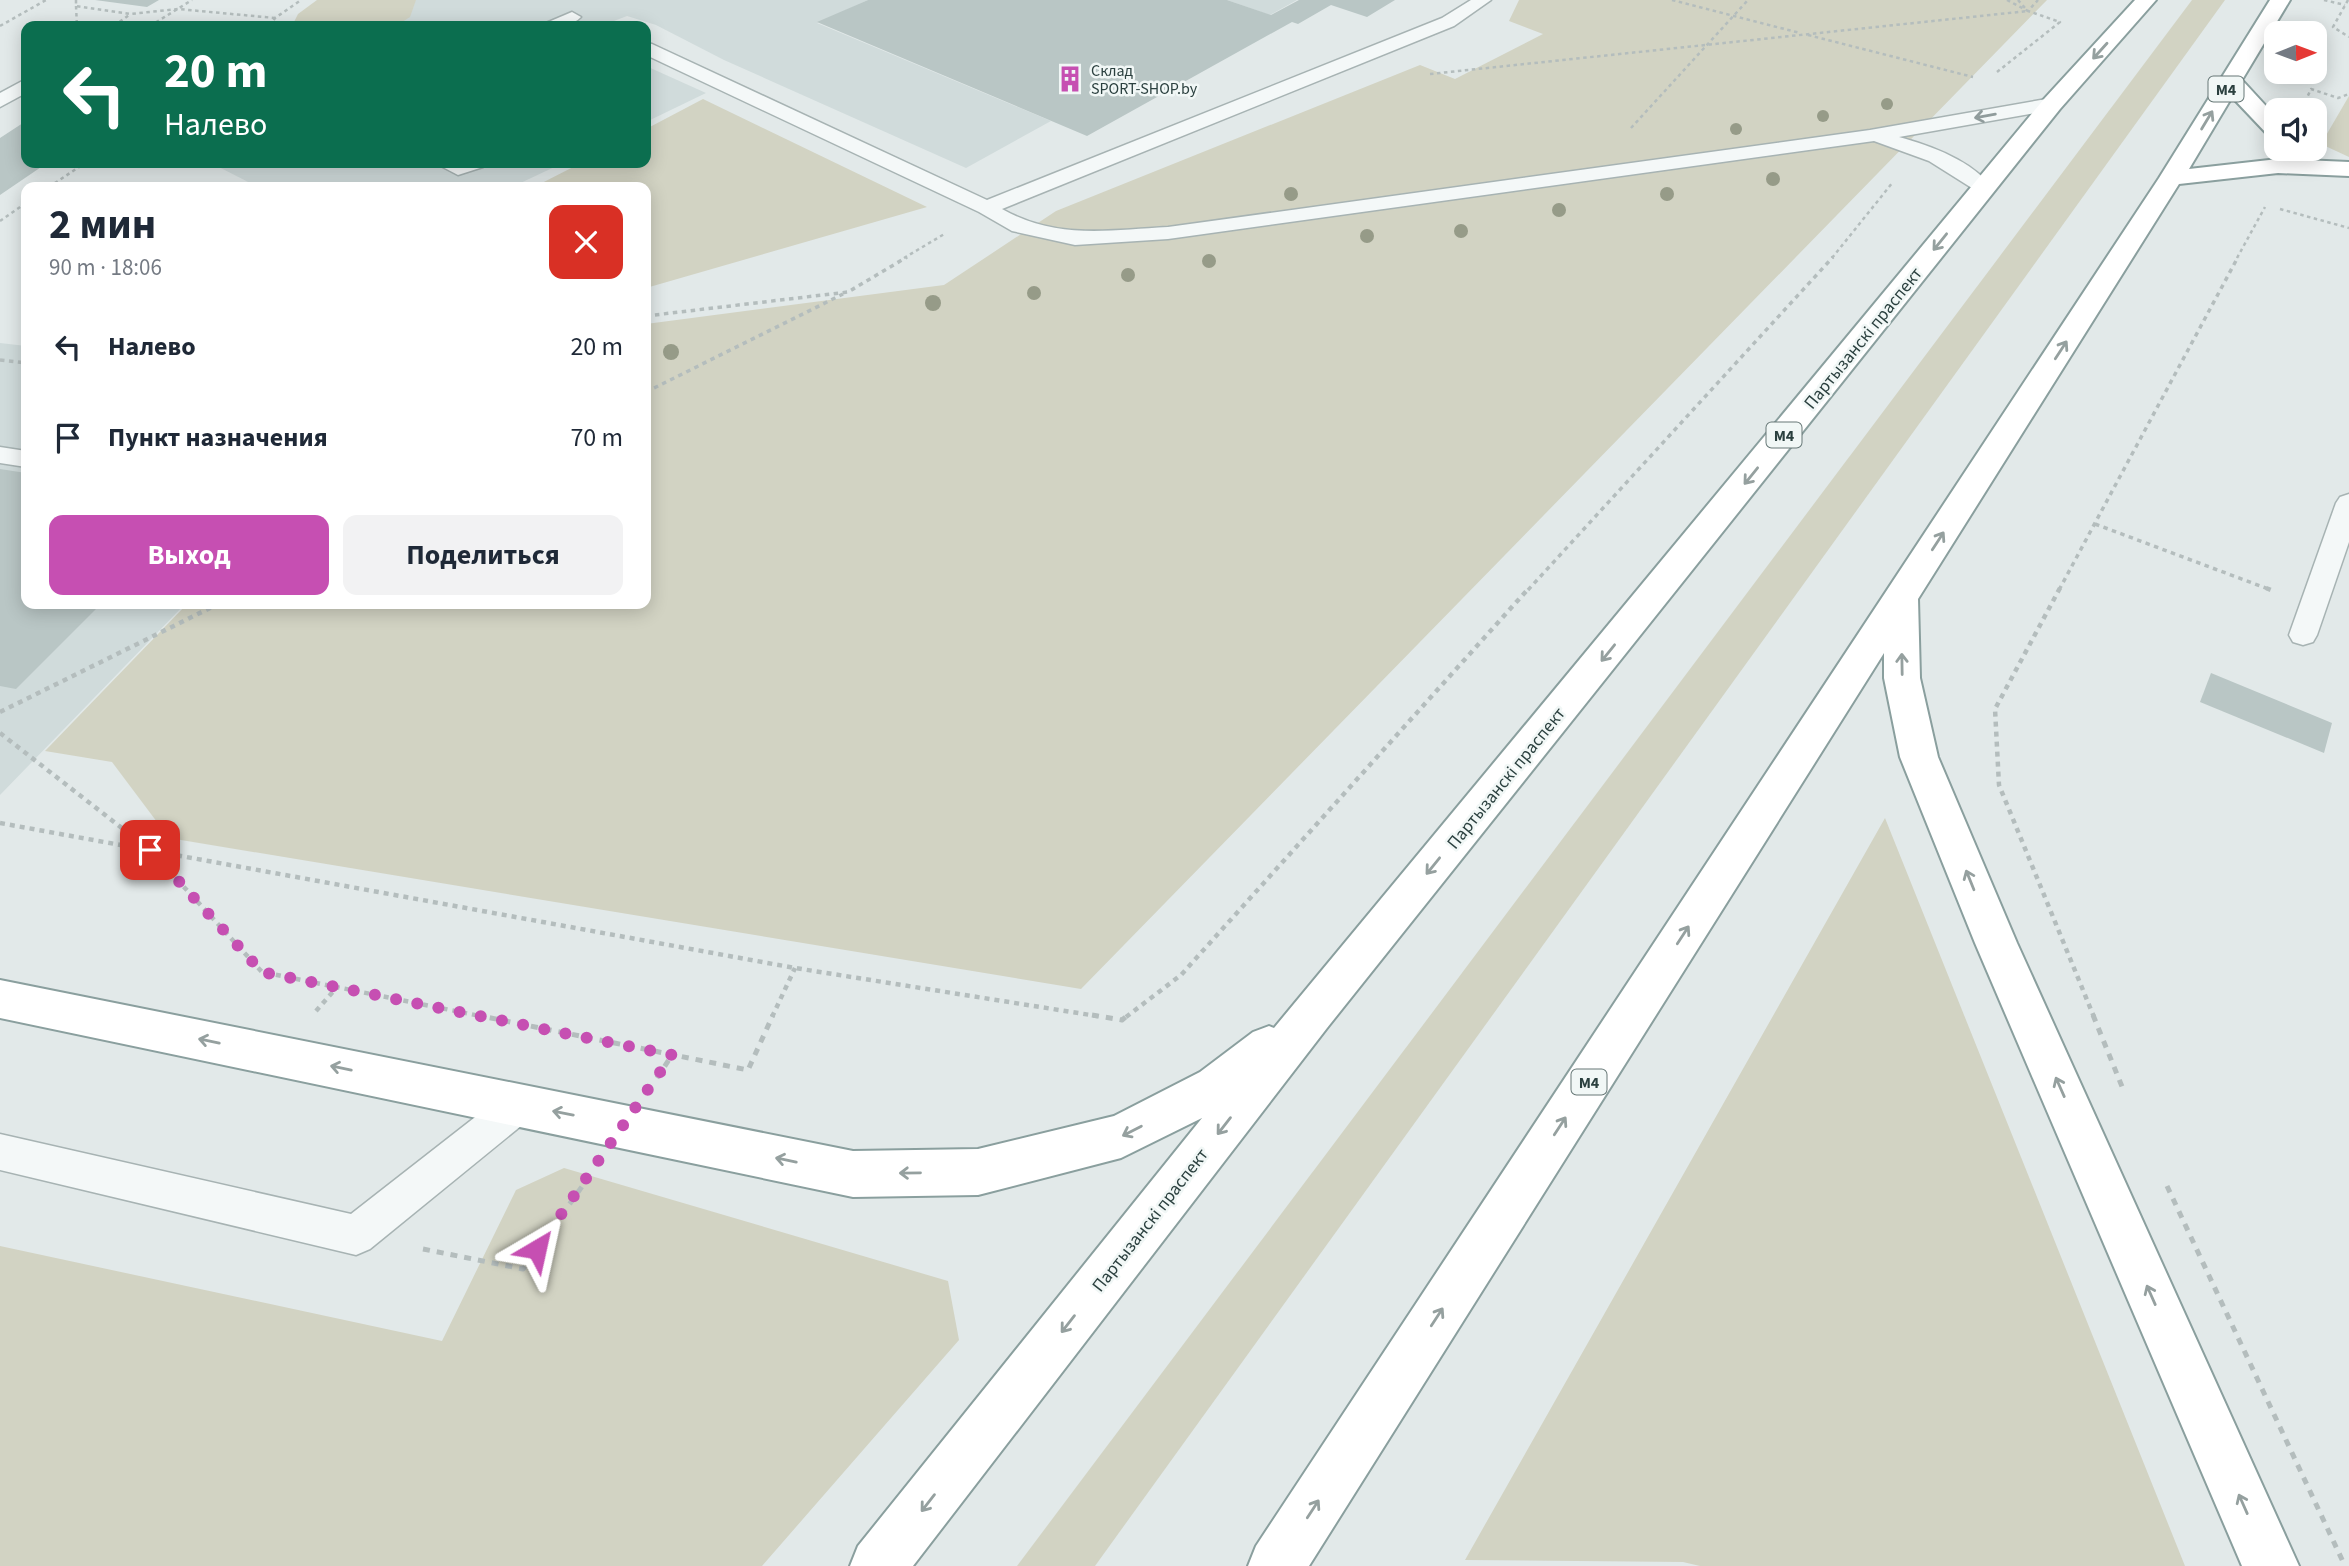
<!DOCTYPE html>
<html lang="ru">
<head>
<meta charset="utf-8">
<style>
  :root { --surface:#fff; --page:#f2f2f3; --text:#1f2937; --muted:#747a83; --accent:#c64fb2 }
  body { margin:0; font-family:"Source Sans 3",sans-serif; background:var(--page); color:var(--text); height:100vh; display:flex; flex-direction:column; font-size:26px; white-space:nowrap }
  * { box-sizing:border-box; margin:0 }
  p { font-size:23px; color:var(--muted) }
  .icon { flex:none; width:38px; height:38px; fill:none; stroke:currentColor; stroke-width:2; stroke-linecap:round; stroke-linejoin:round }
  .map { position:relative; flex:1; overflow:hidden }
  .side { position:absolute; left:21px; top:182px; width:630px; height:427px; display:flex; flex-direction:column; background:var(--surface); border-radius:14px; box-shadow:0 4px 18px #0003 }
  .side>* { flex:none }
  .banner { position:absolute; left:21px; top:21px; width:630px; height:147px; border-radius:14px; box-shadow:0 4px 18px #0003; background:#0b6e4f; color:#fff; overflow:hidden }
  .needle { width:46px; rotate:89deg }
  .controls { position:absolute; left:2264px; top:21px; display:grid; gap:14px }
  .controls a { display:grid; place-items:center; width:63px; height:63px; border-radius:14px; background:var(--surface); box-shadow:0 4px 18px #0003; font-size:35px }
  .pin { position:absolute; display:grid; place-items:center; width:60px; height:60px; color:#fff; margin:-30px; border-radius:14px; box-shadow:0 4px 10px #0006 }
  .me { position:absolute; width:77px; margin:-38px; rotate:36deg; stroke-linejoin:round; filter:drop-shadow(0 0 5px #0008) }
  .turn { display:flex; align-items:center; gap:24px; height:147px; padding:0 28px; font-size:32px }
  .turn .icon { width:91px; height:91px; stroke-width:2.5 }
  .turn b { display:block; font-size:49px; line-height:60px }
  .round { display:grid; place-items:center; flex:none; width:74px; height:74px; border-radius:14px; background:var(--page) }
  .headline { display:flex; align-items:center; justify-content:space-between; height:119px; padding:0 28px }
  h1 { font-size:42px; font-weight:700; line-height:52px }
  .primary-button { display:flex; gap:14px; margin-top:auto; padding:14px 28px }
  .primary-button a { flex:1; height:80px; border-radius:14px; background:var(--accent); color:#fff; font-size:28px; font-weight:700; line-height:80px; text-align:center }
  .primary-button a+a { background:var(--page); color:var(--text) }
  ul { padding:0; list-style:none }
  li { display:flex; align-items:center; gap:21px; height:91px; padding:0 28px }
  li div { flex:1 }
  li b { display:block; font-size:26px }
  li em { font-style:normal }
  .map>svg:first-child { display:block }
</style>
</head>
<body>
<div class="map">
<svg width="2349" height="1566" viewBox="0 0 2349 1566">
  <rect width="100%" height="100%" fill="#e2e9e9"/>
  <g fill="#d0dbdb">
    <polygon points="361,0 868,0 817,23 1051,121 966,168 724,60 656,25 627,16 601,26 330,26"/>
    <polygon points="1227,0 1297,0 1270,15"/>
    <polygon points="646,66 706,93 646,122"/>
    <polygon points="211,163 563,163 512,187 258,187"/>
    <polygon points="0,343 26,346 26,604 185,604 0,795"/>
  </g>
  <g fill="#d2d3c3">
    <polygon points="317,0 416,0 410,17 396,26 292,26 298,14"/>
    <polygon points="1519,0 2047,0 1081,989 169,838 112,762 45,751 187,604 646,604 646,324 944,285 1056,211 1420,65 1455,79 1543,34 1509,21"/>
    <polygon points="2192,0 2225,0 1095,1566 1017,1566"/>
    <polygon points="2349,96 2349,157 2321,144"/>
    <polygon points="703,99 927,207 646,288 646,187 534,187 581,163 646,163 646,129"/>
    <polygon points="1885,818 2185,1566 1700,1566 1683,1562 1465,1560"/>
    <polygon points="564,1168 948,1281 959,1340 762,1566 0,1566 0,1246 442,1341 516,1190"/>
  </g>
  <g fill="#b9c6c5">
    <polygon points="95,0 159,0 147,7"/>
    <polygon points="868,0 1227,0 1271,15 1299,0 1395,0 1367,17 1331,5 1298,24 1292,22 1087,136 817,22"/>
    <polygon points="26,121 26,163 47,163 0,195 0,138"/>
    <polygon points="0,469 26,473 26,604 101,604 16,689 0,686"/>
    <polygon points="2211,673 2332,723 2324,753 2200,702"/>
  </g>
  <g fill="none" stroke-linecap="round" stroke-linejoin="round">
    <g stroke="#a7b3b3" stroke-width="3">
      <g id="lane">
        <path d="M1471,0H1491L1454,26L1002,209C1057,240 1108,230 1168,227L1870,130L2052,98L2061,104L2052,110L1899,137C1932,146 1973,161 1993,189L1983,195L1929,161L1874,141L1168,239L1075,245L1012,231L979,212L646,55V43L652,44L987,200L1442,18Z"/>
        <path d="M572,12L581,17C570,28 554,27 539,26Z"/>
        <polygon points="26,79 26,93 0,107 0,93"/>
        <polygon points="435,163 486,163 483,167 458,175"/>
        <polygon points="0,447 26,451 26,467 0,463"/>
        <polygon points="2349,494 2349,542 2317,635 2313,642 2303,645 2293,642 2289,635 2336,503 2340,497"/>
        <polygon points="519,1087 532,1093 538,1105 532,1117 370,1249 356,1255 0,1170 0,1134 351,1214 506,1093"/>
      </g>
    </g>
    <g stroke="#8a9f9e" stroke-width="4">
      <g id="highway">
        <polygon points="2135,0 2156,0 2060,109 1327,1028 913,1566 850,1566 858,1546 1202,1118 1121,1158 978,1195 853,1197 0,1018 0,980 853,1151 978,1149 1114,1116 1200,1072 1253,1032 1269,1026 1274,1028 2044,99"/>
        <polygon points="2270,0 2290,0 2242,80 2277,118 2277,138 2269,136 2232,97 2189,169 2278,159 2349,162 2349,176 2278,173 2179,184 1918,599 1920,678 1938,757 2017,943 2299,1566 2242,1566 1975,943 1900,757 1884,678 1884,653 1309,1566 1248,1566 1256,1546 2159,178"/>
      </g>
    </g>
    <g stroke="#b4bdbd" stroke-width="2.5" stroke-dasharray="3.5 3.5" stroke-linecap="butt">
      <polyline points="76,0 76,6 130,14 178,9 275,18"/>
      <polyline points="1672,0 1800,33"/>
      <polyline points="2007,0 2028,11"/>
      <polyline points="2018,0 2025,8"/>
      <polyline points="2324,0 2345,5"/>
      <polyline points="2348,0 2333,27 2349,37"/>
      <polyline points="76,6 77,26"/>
      <polyline points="0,26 46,0"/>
      <polyline points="114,26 129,15"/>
      <polyline points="150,26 192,0"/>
      <polyline points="270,26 275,18 301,0"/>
      <polyline points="1808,35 1973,77"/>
      <polyline points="1997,72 2060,22 2028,11 2038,0"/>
      <polyline points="1430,74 2028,11"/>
      <polyline points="2305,102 2311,89 2338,98 2349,94"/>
      <polyline points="1631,128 1748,0"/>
      <polyline points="49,187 85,163"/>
      <polyline points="2280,209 2349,228"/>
      <polyline points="0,221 26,203"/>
      <polyline points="904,258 946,233"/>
      <polyline points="1832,258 1893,182"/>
      <polyline points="2237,258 2265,207"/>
    </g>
    <g stroke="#b4bdbd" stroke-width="3.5" stroke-dasharray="4.5 4.5" stroke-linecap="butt">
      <polyline points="646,316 848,292 907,257"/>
      <polyline points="0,360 26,363"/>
      <polyline points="646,392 843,294"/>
      <polyline points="2095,524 2271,590"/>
      <polyline points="1528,590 1833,257"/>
      <polyline points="2059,590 2238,257"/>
    </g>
    <g stroke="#b4bdbd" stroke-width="4.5" stroke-dasharray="5 5" stroke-linecap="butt">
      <polyline points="2060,588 1995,709 1999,785 2094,1017"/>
      <polyline points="2266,588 2271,590"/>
      <polyline points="0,712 218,604"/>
      <polyline points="0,733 150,850 262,972 485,1017"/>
      <polyline points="0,823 795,968 1103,1017"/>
      <polyline points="316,1011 338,986"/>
      <polyline points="772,1017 795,968"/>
      <polyline points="1126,1017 1181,975 1529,588"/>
    </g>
    <g stroke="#b4bdbd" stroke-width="5" stroke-dasharray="7 7" stroke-linecap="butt">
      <polyline points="476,1015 748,1070 773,1015"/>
      <polyline points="1092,1015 1122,1020 1128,1015"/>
      <polyline points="2093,1015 2123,1089"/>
      <polyline points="657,1078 672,1055"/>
      <polyline points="2167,1186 2345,1566"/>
      <polyline points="423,1249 523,1269 591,1174"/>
    </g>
    <use href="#lane" fill="#f4f8f8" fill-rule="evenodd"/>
    <use href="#highway" fill="#fff" fill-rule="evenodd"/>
  </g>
  <g fill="#969b88">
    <circle cx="1887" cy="104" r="6"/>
    <circle cx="1823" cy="116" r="6"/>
    <circle cx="1736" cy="129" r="6"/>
    <circle cx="1773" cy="179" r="7"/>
    <circle cx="1291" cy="194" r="7"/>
    <circle cx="1667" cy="194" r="7"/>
    <circle cx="1559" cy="210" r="7"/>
    <circle cx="1461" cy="231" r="7"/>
    <circle cx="1367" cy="236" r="7"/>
    <circle cx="1209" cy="261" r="7"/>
    <circle cx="1128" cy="275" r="7"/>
    <circle cx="1034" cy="293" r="7"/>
    <circle cx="933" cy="303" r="8"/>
    <circle cx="671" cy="352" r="8"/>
  </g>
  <defs><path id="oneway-shaft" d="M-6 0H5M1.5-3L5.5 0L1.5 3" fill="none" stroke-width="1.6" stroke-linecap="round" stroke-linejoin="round" transform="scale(1.75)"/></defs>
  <g stroke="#95a09f">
    <use href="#oneway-shaft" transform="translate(2100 51) rotate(132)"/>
    <use href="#oneway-shaft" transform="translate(2207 120) rotate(-59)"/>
    <use href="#oneway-shaft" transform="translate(1940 242) rotate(129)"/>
    <use href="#oneway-shaft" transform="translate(2061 350) rotate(-57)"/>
    <use href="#oneway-shaft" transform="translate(1751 476) rotate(129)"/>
    <use href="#oneway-shaft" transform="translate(1938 541) rotate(-57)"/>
    <use href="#oneway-shaft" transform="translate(1608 653) rotate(129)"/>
    <use href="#oneway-shaft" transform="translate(1902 664) rotate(-91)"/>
    <use href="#oneway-shaft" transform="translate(1433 866) rotate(129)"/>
    <use href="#oneway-shaft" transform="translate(1970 880) rotate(-112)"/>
    <use href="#oneway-shaft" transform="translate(1683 935) rotate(-57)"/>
    <use href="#oneway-shaft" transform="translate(209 1041) rotate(-168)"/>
    <use href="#oneway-shaft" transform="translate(341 1068) rotate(-168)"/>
    <use href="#oneway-shaft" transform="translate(2060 1087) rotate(-114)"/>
    <use href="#oneway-shaft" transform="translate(563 1113) rotate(-169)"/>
    <use href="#oneway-shaft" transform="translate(1224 1126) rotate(128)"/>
    <use href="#oneway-shaft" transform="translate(1560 1126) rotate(-57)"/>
    <use href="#oneway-shaft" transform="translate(1132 1131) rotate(153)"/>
    <use href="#oneway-shaft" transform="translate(786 1160) rotate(-168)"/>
    <use href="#oneway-shaft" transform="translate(910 1173) rotate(179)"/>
    <use href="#oneway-shaft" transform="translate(2151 1295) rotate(-114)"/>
    <use href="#oneway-shaft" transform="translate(1437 1317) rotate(-57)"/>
    <use href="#oneway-shaft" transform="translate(1068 1324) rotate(128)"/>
    <use href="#oneway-shaft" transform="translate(928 1503) rotate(128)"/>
    <use href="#oneway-shaft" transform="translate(2243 1504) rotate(-114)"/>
    <use href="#oneway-shaft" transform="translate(1313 1509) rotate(-57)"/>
  </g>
  <use stroke="#909c9c" href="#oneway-shaft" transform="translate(1985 116) rotate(170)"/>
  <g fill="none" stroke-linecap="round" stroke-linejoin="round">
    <polyline stroke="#c64fb2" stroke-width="12" stroke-dasharray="0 21.6" points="150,850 262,972 672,1055 537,1249"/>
  </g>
  <defs>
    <g id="building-bare" transform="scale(2.1)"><path d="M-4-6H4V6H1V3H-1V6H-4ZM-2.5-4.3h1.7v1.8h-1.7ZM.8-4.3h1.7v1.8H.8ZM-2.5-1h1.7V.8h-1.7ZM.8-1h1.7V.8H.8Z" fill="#c64fb2" stroke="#f1f7f6" stroke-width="2.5" paint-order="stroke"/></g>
  </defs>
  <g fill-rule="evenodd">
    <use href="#building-bare" x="1070" y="79"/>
  </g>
  <g text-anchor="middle" stroke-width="5" stroke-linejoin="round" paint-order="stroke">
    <g font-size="16" fill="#2b403f" stroke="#f1f7f6" text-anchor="start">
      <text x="1091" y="76">Склад<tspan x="1091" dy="18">SPORT-SHOP.by</tspan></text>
    </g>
    <g fill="#f1f7f6" stroke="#667776" stroke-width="2">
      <rect x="2208.5" y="76.5" width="35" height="25" rx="5"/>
      <rect x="1766.5" y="422.5" width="35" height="25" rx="5"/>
      <rect x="1571.5" y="1069.5" width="35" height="25" rx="5"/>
    </g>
    <g font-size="16" font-weight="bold" fill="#2b403f">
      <text x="2226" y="95">М4</text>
      <text x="1784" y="441">М4</text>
      <text x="1589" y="1088">М4</text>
    </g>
    <g font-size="18" fill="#2b403f" stroke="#f1f7f6">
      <text transform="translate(1863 338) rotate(-51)" y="6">Партызанскі праспект</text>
      <text transform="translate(1506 778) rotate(-51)" y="6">Партызанскі праспект</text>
      <text transform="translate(1150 1220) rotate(-52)" y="6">Партызанскі праспект</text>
    </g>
  </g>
</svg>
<div class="controls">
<a><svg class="needle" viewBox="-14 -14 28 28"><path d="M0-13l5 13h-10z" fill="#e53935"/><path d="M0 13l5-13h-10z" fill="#747a83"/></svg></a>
<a><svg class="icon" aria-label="sound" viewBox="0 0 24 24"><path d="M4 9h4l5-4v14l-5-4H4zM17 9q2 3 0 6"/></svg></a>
</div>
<div class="pin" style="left:150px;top:850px;background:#d93025"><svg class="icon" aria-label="arrive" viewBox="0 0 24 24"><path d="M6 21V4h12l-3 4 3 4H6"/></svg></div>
<svg class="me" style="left:537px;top:1249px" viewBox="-20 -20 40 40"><path d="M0-17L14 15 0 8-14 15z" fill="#c64fb2" stroke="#fff" stroke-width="4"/></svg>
<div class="banner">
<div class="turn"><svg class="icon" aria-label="left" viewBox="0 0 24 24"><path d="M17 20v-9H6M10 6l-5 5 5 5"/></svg><div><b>20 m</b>Налево</div></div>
</div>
<section class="side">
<div class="headline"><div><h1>2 мин</h1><p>90 m · 18:06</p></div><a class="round" style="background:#d93025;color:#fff"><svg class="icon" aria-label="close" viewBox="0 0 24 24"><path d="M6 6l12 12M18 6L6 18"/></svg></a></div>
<ul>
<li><svg class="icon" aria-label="left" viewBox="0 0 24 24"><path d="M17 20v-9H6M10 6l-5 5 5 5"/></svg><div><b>Налево</b></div><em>20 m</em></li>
<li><svg class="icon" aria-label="arrive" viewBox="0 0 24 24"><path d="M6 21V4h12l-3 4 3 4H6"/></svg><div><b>Пункт назначения</b></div><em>70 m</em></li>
</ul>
<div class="primary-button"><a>Выход</a><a>Поделиться</a></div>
</section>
</div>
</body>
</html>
